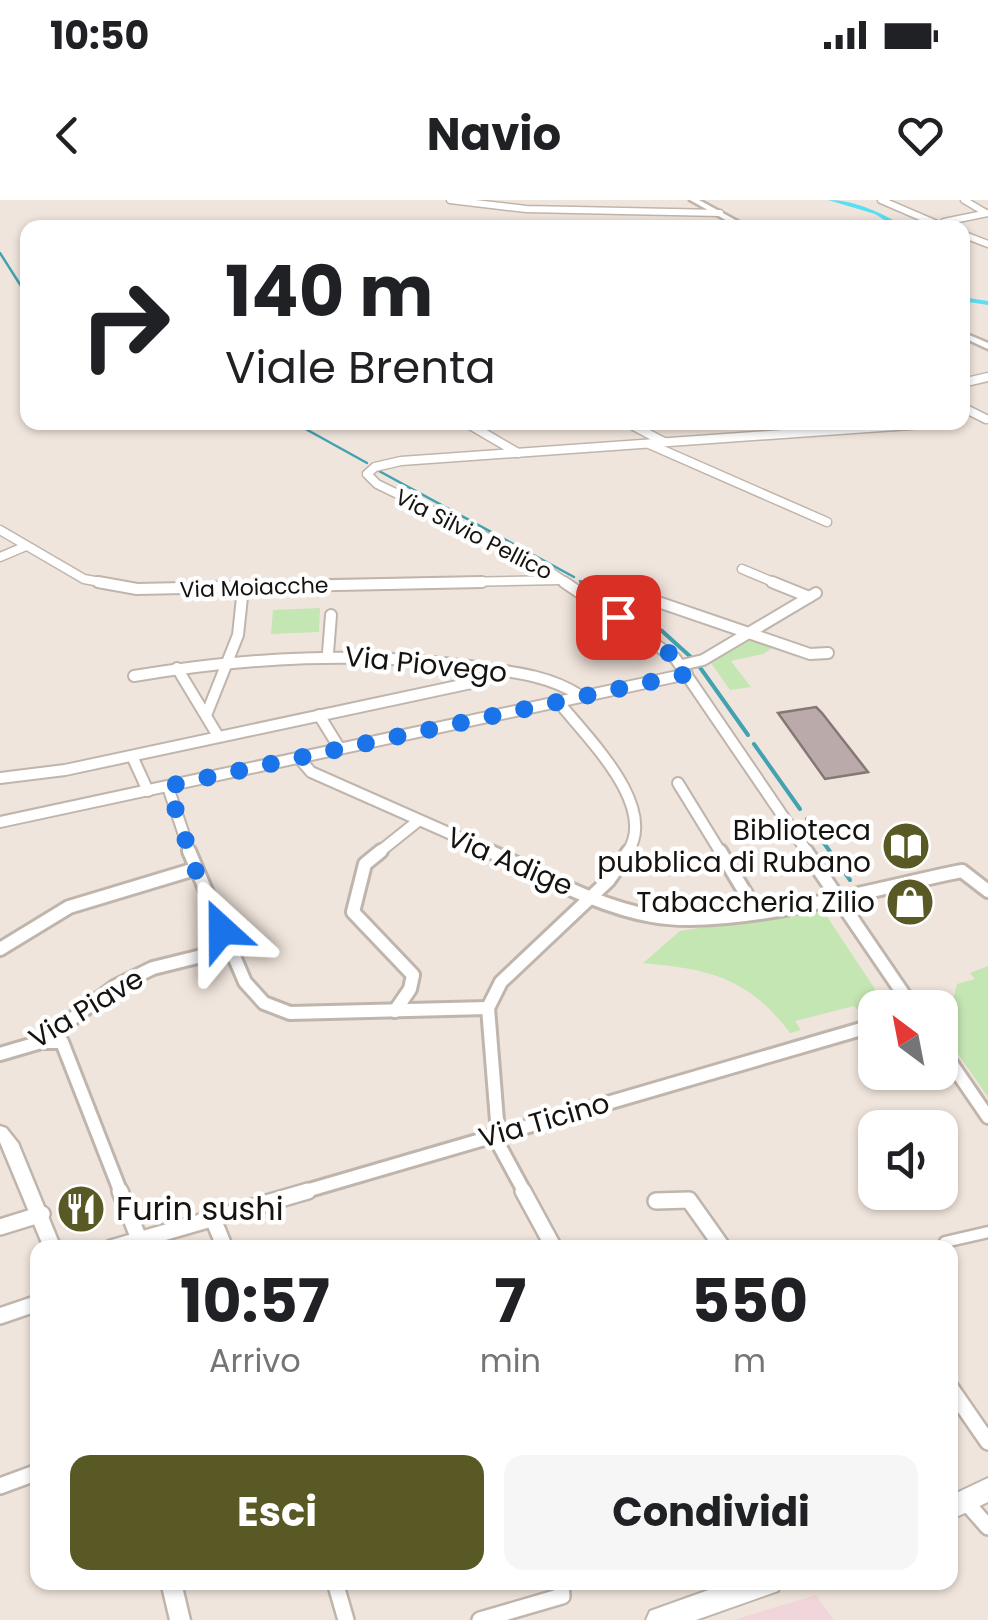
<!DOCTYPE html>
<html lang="it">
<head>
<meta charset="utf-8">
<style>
  :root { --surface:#fff; --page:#f6f6f6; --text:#202124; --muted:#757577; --accent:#595926 }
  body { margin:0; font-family:Poppins,sans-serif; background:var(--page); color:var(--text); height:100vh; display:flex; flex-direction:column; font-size:38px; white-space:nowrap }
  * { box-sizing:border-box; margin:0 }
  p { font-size:32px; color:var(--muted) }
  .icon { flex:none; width:55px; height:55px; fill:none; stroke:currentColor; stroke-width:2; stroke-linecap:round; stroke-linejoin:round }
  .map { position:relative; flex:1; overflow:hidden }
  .side { position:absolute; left:30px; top:1040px; width:928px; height:350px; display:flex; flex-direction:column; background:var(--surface); border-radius:20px; box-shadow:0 2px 8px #0004 }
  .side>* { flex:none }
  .banner { position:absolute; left:20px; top:20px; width:950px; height:210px; border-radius:20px; box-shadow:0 2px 8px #0004; background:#fff; color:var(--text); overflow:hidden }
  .needle { width:65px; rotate:328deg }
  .controls { position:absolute; left:858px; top:790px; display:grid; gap:20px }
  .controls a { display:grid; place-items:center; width:100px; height:100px; border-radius:20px; background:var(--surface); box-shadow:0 2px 8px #0004; font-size:50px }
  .pin { position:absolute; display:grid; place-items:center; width:85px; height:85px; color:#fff; margin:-42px; border-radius:20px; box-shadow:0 5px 15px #0006 }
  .me { position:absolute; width:110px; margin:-55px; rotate:336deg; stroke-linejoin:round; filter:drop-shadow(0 0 8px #0008) }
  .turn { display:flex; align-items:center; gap:35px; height:210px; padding:0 40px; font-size:45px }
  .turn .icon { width:130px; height:130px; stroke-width:2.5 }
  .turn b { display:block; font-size:70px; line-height:85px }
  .eta { display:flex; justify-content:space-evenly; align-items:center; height:170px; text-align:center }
  .eta b { font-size:60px; font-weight:700; line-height:70px }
  .action { display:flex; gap:20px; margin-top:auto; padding:20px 40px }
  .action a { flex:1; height:115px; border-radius:20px; background:var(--accent); color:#fff; font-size:40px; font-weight:700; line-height:115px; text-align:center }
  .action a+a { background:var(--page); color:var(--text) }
  .status { display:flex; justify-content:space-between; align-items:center; height:70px; padding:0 50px; background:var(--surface); direction:ltr }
  .status svg { height:28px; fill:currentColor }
  header { display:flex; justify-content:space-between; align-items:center; height:130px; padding:0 40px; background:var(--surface); font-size:45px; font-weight:700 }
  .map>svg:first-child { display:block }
</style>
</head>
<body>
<div class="status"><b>10:50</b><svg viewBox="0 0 49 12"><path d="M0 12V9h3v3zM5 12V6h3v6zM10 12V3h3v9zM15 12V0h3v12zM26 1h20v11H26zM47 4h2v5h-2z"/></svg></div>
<header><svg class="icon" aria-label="back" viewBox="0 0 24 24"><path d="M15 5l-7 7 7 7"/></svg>Navio<svg class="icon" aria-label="heart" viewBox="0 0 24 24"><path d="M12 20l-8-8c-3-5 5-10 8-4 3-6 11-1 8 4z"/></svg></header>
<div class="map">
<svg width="988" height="1420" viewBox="0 0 988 1420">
  <rect width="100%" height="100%" fill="#f0e5dc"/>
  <polygon fill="#f0d5da" points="816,1395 834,1420 733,1420"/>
  <g fill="#c3e6b3">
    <polygon points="320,408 319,432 271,434 273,410"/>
    <polygon points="752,439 774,447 763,454 731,461 751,487 730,490 711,463"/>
    <path d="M822,709L887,807L875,808L862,814L854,806L795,821L801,830L790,833C748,777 708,769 643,763L680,731Z"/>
    <polygon points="988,766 988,897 940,828 940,819 950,812 957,784 975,779 970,773"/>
  </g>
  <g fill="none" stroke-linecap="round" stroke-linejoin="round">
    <g stroke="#43a2b0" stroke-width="2.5">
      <polyline points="0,53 28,97"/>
      <polyline points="293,222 367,263"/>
      <polyline points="379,271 574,377"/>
      <polyline points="580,381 585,384"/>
    </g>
    <g stroke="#43a2b0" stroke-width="4">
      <polyline points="581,382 662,431 693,459"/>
      <polyline points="699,466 748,535"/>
      <polyline points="754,544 800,609"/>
      <polyline points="807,619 850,680"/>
    </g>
    <g fill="#57e0f5" fill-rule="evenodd">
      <path d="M828,0C855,0 883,13 906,28H897L875,14Z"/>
      <polygon points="962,97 988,101 988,105 962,101"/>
    </g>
  </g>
  <polygon fill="#baabaa" stroke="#857776" stroke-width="2.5" points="816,507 822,513 868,572 825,579 778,513"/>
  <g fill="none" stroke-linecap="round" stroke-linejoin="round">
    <g stroke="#bfb5ac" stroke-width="15">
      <polyline id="pedestrian" points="945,1042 988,1032"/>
    </g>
    <g stroke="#bfb5ac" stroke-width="9">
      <g id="minor-far4">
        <polyline points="450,0 526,9 720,13"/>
        <polyline points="881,0 946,28"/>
        <polyline points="964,0 986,13"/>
        <polyline points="944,22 988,13"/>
        <polyline points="962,34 988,44"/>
      </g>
    </g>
    <g stroke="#bfb5ac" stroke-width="11">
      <g id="minor-far3">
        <polyline points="962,183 988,177"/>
        <polyline points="962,207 986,219"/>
        <polyline points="465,222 518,253"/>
        <polyline points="626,222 664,242"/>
        <polyline points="649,244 827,322"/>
        <polyline points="0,330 84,379 111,384"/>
        <polyline points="0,357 26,346"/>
        <polyline points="742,369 778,384"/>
        <polyline points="364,384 561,380"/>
        <polyline points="568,384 533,360 377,284 367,274 375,267 401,261 953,222"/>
      </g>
    </g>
    <g stroke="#bfb5ac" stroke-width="14">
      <g id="minor-far2">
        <polyline points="98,382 137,389 482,382"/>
        <polyline points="564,382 675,458 808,653"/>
        <polyline points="772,382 809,397"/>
        <polyline points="661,403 810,454 828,453"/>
        <polyline points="328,453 331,415"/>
        <polyline points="682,465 703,460 816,393"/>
        <polyline points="177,468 218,536"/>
        <path d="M134,476C249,457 361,451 477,467C512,472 548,475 579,495"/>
        <path d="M557,500C585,536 660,606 627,653"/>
        <polyline points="207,513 238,435 243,388"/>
        <polyline points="319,515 340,549"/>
        <polyline points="132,556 148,591"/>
        <polyline points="299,558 311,572 494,653"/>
        <polyline points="0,578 65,570 476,482"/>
        <polyline points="678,583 721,653"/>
        <polyline points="168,587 190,653"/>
        <polyline points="0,622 687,474"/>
        <polyline points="378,653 418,621"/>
      </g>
    </g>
    <g stroke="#bfb5ac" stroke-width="18">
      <g id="minor-far1">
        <polyline points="189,651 245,782 264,803 290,813 488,808"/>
        <polyline points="381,651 365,664 353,712 413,775 410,789 395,811"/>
        <path d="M489,651C541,674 595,706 652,716C732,731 879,687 962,671L988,691"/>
        <polyline points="720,651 755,709"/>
        <polyline points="806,651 913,808"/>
        <polyline points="0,749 69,707 195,669"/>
        <polyline points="41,842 62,842 121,993"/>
        <polyline points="940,847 988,917"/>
        <polyline points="0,854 41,842 116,786 153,768 230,749"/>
        <polyline points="498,933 488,808 501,782 608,681 629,651"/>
        <polyline points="493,934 525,993"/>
        <polyline points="299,993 875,825"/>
      </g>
    </g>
    <g stroke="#bfb5ac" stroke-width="20">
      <g id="minor">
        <polyline points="120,991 139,1039"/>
        <polyline points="523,991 554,1048"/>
        <polyline points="656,1001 689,1000 723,1048"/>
        <polyline points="213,1019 225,1048"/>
        <polyline points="0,1027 42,1014"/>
        <polyline points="111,1048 308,991"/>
        <polyline points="0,1116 38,1103"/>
        <polyline points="950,1187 988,1242"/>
        <polyline points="0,1286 38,1272"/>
        <polyline points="965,1301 988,1327"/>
        <polyline points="335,1382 346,1420"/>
        <polyline points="480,1420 562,1396 561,1382"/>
      </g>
    </g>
    <g stroke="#bfb5ac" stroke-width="5">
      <g id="tertiary">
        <polygon points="0,926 6,928 18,943 61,1048 44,1048 0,942"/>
        <polygon points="161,1382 181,1382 190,1420 170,1420"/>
      </g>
    </g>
    <g stroke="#bfb5ac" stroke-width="5">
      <g id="secondary">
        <polygon points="690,0 699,0 750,28 740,28"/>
        <polygon points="962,132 988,143 988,149 962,137"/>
      </g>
    </g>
    <g stroke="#bfb5ac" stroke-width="4">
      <g id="primary">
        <polygon points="988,1278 988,1302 950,1320 950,1296"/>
        <polygon points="731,1382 782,1382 778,1391 696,1420 646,1420 650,1411"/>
      </g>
    </g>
    <use href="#pedestrian" stroke="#fff" stroke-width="10"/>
    <use href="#minor-far4" stroke="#fff" stroke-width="6"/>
    <use href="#minor-far3" stroke="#fff" stroke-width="8"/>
    <use href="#minor-far2" stroke="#fff" stroke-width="10"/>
    <use href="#minor-far1" stroke="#fff" stroke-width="12"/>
    <use href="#minor" stroke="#fff" stroke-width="15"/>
    <use href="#tertiary" fill="#fff" fill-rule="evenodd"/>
    <use href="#secondary" fill="#fff" fill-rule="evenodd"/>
    <use href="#primary" fill="#fff" fill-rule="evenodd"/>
  </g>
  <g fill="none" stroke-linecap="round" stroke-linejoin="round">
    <polyline stroke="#1a73e8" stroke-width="18" stroke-dasharray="0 32.4" points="222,730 195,669 168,586 687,474 668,452 618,417"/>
  </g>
  <defs>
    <g id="library-disc" transform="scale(2.5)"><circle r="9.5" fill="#595926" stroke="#fff"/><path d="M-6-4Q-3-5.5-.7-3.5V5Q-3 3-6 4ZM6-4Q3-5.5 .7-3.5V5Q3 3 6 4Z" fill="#fff"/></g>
    <g id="shop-disc" transform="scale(2.5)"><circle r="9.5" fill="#595926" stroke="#fff"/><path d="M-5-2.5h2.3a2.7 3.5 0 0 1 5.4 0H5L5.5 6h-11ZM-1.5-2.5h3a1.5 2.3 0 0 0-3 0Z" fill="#fff"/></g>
    <g id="restaurant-disc" transform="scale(2.5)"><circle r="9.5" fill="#595926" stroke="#fff"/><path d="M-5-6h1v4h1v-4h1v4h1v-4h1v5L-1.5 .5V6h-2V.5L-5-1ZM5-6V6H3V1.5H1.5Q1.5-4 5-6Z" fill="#fff"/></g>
  </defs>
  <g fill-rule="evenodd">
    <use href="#library-disc" x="906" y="646"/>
    <use href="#shop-disc" x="910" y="702"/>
    <use href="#restaurant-disc" x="81" y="1009"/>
  </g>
  <g text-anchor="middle" stroke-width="9" stroke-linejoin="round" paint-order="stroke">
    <g font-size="22" fill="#15120f" stroke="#fff">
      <text transform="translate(474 334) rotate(27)" y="8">Via Silvio Pellico</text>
      <text transform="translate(254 387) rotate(-2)" y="8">Via Moiacche</text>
    </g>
    <g font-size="28" fill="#15120f" stroke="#fff">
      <text transform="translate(426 464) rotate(6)" y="10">Via Piovego</text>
      <text transform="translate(510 661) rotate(23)" y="10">Via Adige</text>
      <text transform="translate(86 808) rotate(-31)" y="10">Via Piave</text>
      <text transform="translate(544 920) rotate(-16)" y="10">Via Ticino</text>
    </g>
    <g font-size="28" fill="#15120f" stroke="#fff" text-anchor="end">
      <text x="871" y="640">Biblioteca<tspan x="871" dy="32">pubblica di Rubano</tspan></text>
      <text x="875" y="712">Tabaccheria Zilio</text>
    </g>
    <g font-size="32" fill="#15120f" stroke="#fff" text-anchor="start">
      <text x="116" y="1020">Furin sushi</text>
    </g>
  </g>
</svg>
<div class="controls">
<a><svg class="needle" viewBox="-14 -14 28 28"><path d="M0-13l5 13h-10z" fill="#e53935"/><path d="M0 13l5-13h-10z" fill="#757577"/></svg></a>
<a><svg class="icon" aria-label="sound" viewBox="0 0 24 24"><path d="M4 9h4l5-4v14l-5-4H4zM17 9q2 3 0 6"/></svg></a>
</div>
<div class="pin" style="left:618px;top:417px;background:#d93025"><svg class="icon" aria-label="arrive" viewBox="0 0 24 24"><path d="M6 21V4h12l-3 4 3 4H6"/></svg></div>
<svg class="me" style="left:222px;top:730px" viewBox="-20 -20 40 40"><path d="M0-17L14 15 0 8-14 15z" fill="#1a73e8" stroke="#fff" stroke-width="4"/></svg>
<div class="banner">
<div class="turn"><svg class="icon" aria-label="right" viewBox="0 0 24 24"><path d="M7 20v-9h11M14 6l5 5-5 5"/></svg><div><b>140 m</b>Viale Brenta</div></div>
</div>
<section class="side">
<div class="eta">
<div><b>10:57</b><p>Arrivo</p></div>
<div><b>7</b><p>min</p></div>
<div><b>550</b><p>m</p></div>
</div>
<div class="action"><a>Esci</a><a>Condividi</a></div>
</section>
</div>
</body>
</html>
